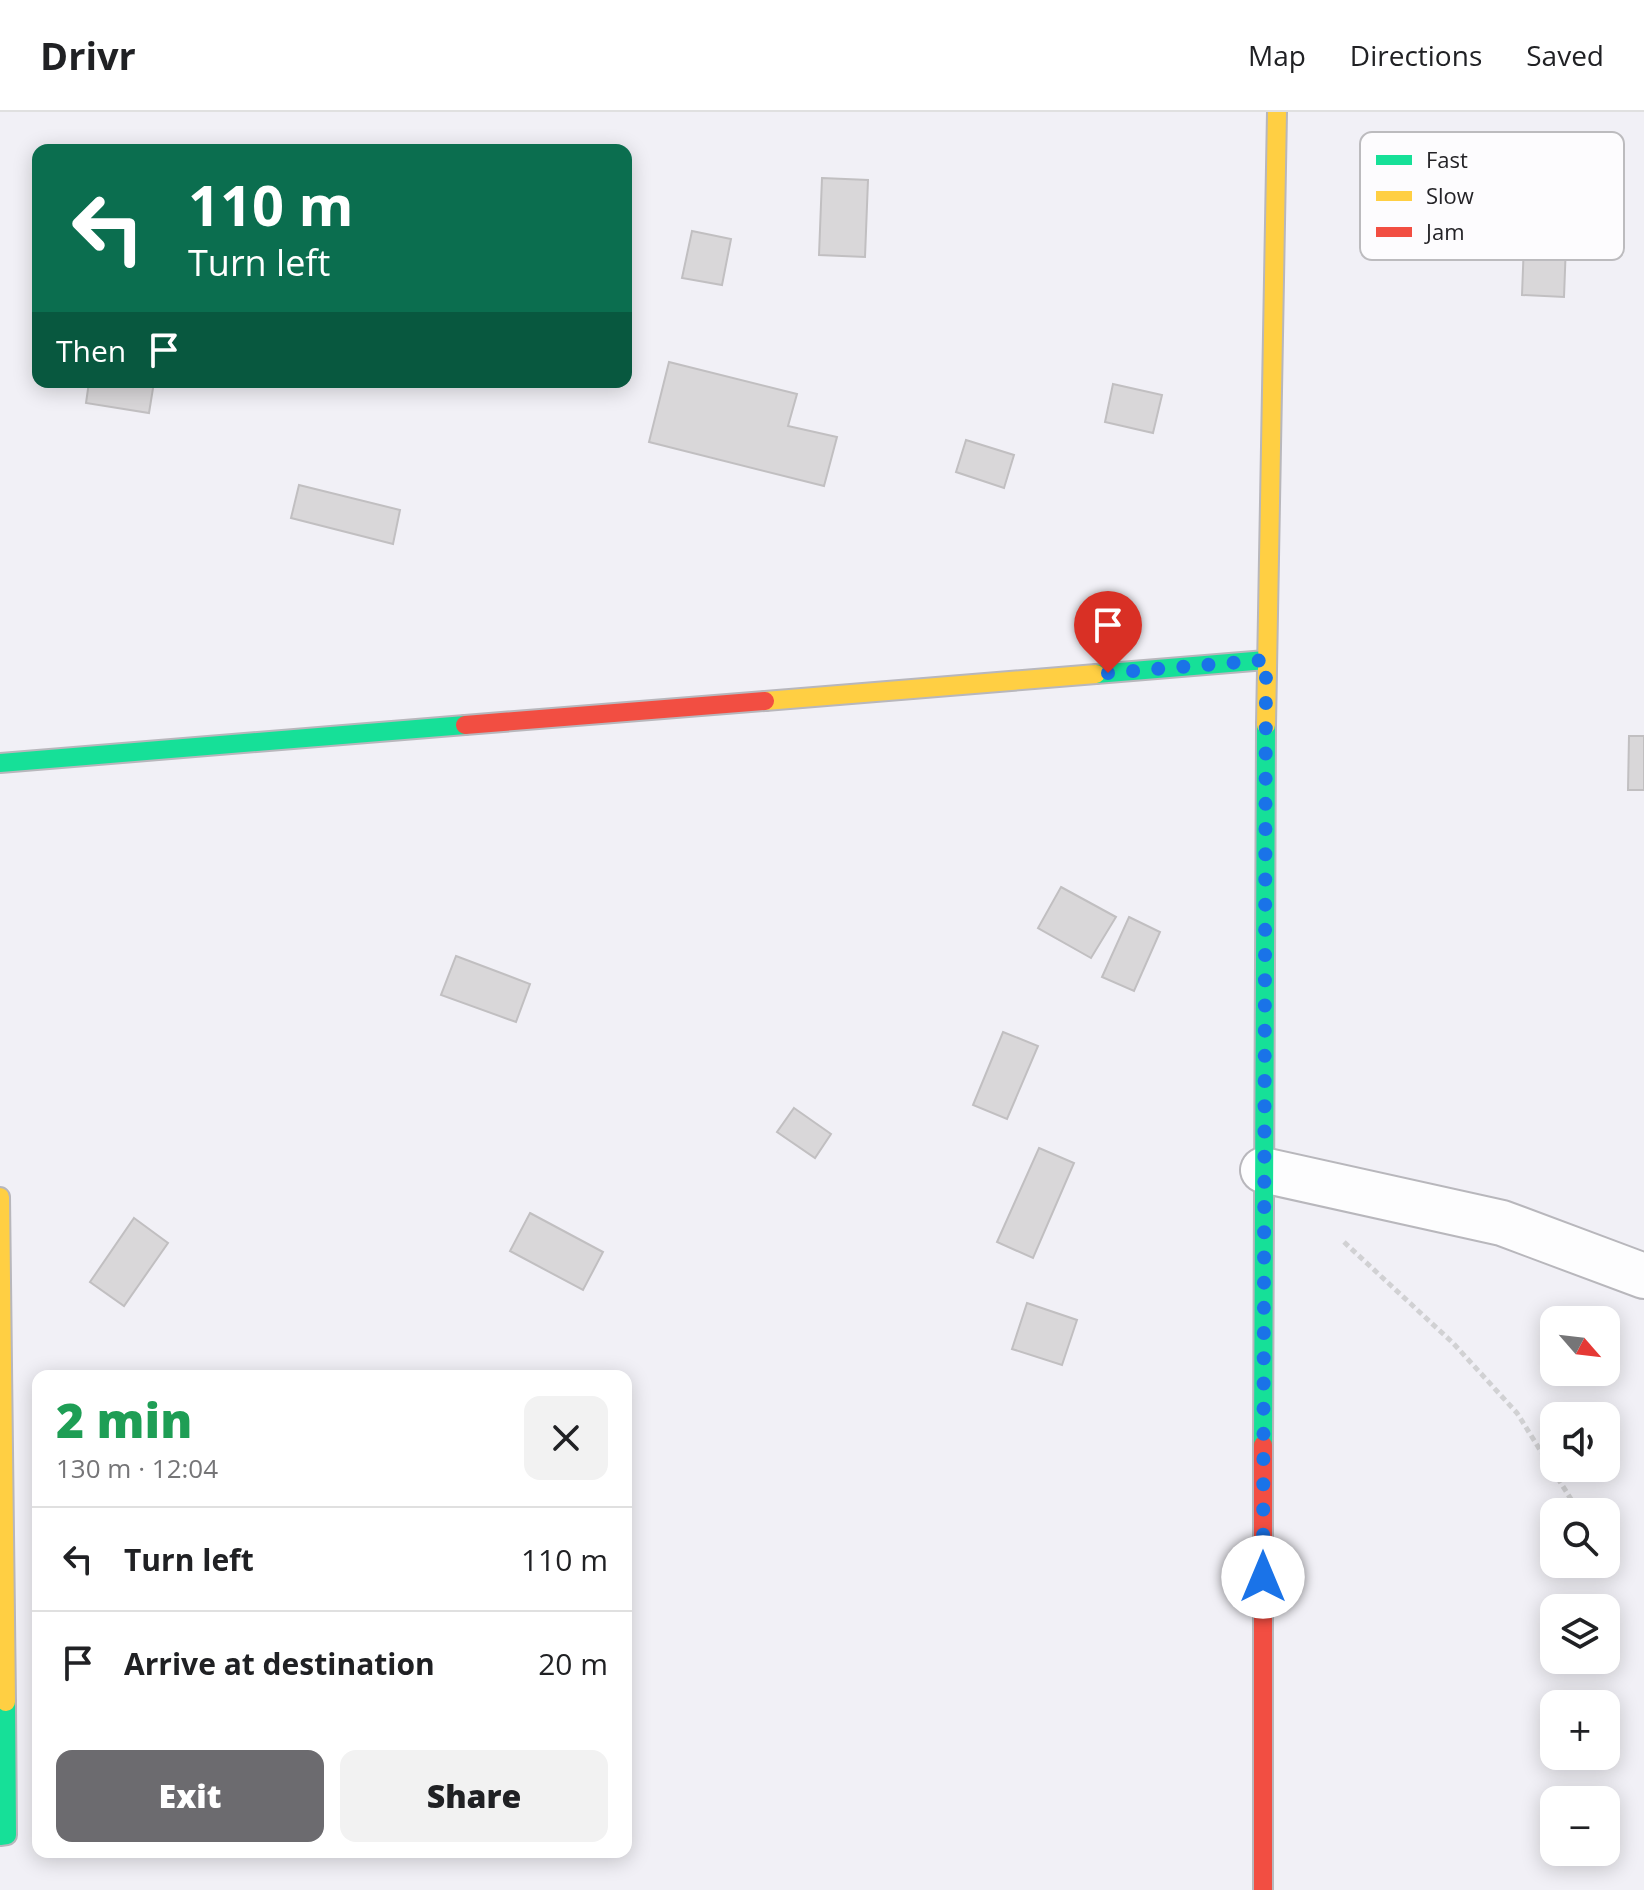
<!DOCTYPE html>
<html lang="en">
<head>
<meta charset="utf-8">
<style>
  :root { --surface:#fff; --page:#f2f2f2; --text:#202124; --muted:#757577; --line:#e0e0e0; --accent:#6c6b6f }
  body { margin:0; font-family:"Open Sans",sans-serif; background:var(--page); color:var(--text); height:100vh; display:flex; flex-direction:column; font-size:30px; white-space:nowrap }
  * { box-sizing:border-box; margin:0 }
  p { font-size:26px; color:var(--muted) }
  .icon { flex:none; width:44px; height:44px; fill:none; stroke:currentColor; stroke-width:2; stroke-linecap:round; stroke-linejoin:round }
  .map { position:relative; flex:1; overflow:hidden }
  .details { position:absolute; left:32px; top:1258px; width:600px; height:488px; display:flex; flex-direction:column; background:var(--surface); border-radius:16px; box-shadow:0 4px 20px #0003 }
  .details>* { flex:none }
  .top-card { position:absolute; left:32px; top:32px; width:600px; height:244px; border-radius:16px; box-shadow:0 4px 20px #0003; background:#0b6e4f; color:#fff; overflow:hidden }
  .needle { width:52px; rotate:118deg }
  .buttons { position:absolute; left:1540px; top:1194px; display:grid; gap:16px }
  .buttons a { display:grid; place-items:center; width:80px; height:80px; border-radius:16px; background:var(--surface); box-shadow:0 4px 20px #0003; font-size:40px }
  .pin { position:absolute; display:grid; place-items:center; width:68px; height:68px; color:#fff; margin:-82px -34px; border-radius:50% 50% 50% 0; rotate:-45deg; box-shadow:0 0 8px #0007 }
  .pin .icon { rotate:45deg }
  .me { position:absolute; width:88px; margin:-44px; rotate:0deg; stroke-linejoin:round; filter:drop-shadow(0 0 6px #0008) }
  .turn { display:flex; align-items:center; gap:28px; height:168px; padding:0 24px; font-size:36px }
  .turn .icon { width:104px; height:104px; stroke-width:2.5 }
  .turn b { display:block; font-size:56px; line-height:68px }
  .then { display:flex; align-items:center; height:76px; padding:0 24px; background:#0003; gap:16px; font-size:30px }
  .round { display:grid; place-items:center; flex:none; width:84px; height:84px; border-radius:16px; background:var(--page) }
  .head { display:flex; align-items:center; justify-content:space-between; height:136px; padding:0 24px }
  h1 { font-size:48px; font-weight:800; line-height:60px; color:#1e9e55 }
  .primary-button { display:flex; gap:16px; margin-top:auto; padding:16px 24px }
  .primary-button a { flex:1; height:92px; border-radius:16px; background:var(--accent); color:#fff; font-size:32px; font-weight:800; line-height:92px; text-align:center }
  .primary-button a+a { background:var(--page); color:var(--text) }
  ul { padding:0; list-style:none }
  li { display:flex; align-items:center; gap:24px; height:104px; padding:0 24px; border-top:2px solid var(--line) }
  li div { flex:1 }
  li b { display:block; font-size:30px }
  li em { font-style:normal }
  header { display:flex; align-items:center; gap:48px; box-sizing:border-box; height:112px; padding:0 40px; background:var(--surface); border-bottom:2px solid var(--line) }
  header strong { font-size:38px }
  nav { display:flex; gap:44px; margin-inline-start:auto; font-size:28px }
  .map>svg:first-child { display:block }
</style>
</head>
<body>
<header>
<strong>Drivr</strong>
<nav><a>Map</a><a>Directions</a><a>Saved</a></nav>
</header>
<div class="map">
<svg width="1644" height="1778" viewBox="0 0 1644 1778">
  <rect width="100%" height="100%" fill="#f1f0f6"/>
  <g fill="#d9d7d9" stroke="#c1bfc1" stroke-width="2">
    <polygon points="822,66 868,68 865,145 819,143"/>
    <polygon points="1525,104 1567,105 1564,185 1522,183"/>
    <polygon points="692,119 731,127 722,173 682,166"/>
    <polygon points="669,250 797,282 788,314 837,325 824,374 649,330"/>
    <polygon points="89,270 154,270 149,301 86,291"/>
    <polygon points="1113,272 1162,283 1153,321 1105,310"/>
    <polygon points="966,328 1014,343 1004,376 956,360"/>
    <polygon points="299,373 400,398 393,432 291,406"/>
    <polygon points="1629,624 1644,624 1644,678 1628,678"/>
    <polygon points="1061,775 1116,805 1091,846 1038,816"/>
    <polygon points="1129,805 1160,820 1134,879 1102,865"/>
    <polygon points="456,844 530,872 516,910 441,883"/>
    <polygon points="1003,920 1038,934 1007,1007 973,993"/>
    <polygon points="794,996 831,1022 815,1046 777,1020"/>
    <polygon points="1039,1036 1074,1051 1033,1146 997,1130"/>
    <polygon points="530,1101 603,1140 583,1178 510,1139"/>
    <polygon points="134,1106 168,1131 124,1194 90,1170"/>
    <polygon points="1027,1191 1077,1208 1062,1253 1012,1237"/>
  </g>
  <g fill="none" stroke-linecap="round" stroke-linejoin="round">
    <g stroke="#b8b7bc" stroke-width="48">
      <polyline id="street" points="1263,1058 1502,1111 1644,1164"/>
    </g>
    <g stroke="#b8b7bc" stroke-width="22">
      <g id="fast">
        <polyline points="1096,562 1266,548"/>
        <polyline points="0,651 465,613"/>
        <polyline points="1263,1333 1266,613"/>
        <polyline points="0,1724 7,1723 6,1590"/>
      </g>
    </g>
    <g stroke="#b8b7bc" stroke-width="22">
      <g id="slow">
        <polyline points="765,589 1096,562"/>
        <polyline points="1266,613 1277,0"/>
        <polyline points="0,1085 6,1590"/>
      </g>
    </g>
    <g stroke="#b8b7bc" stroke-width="22">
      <g id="jam">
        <polyline points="465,613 765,589"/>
        <polyline points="1263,1333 1263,1778"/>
      </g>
    </g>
    <polyline stroke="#d1d1d3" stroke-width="5" stroke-dasharray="6 4" stroke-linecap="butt" points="1344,1130 1453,1231 1517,1301 1579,1400"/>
    <use href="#street" stroke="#fdfdfe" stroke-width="44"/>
    <use href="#fast" stroke="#16e098" stroke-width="18"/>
    <use href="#slow" stroke="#ffcf43" stroke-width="18"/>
    <use href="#jam" stroke="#f24e42" stroke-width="18"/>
  </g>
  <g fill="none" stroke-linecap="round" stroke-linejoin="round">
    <polyline stroke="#1a73e8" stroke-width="14" stroke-dasharray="0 25.2" points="1108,561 1266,548 1263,1465"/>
  </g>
  <rect x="1360" y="20" width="264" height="128" rx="12" fill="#fdfcfe" stroke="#bcbbbe" stroke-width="2"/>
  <rect x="1376" y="43" width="36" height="10" fill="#16e098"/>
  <rect x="1376" y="79" width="36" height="10" fill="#ffcf43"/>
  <rect x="1376" y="115" width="36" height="10" fill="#f24e42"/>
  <g font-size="22" fill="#242327">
    <text x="1426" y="56">Fast</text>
    <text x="1426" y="92">Slow</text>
    <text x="1426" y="128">Jam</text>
  </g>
</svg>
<div class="buttons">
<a><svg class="needle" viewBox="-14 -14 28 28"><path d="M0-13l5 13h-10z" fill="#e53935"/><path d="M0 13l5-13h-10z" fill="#757577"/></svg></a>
<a><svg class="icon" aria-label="sound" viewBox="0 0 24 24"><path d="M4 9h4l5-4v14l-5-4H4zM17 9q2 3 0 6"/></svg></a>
<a><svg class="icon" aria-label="search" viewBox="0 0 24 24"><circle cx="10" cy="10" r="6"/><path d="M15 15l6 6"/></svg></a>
<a><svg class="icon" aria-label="layers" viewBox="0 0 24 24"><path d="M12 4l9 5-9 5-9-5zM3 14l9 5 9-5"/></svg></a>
<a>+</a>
<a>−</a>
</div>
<div class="pin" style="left:1108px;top:561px;background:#d93025"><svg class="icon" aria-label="arrive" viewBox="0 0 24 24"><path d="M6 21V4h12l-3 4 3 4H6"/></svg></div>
<svg class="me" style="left:1263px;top:1465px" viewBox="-20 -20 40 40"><circle r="19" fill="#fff"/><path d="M0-13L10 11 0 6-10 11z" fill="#1a73e8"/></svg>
<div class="top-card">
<div class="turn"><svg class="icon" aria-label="left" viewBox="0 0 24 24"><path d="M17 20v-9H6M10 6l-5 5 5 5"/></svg><div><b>110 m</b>Turn left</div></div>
<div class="then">Then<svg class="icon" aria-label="arrive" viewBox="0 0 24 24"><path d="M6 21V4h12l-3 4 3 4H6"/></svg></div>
</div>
<section class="details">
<div class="head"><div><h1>2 min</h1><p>130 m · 12:04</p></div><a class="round"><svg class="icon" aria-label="close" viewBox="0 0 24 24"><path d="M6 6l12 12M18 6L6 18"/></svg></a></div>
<ul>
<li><svg class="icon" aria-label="left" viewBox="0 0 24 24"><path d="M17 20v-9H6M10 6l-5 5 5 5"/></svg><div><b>Turn left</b></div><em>110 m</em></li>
<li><svg class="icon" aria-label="arrive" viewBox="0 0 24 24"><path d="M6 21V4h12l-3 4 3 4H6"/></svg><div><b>Arrive at destination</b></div><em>20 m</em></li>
</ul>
<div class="primary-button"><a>Exit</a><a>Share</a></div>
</section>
</div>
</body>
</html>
